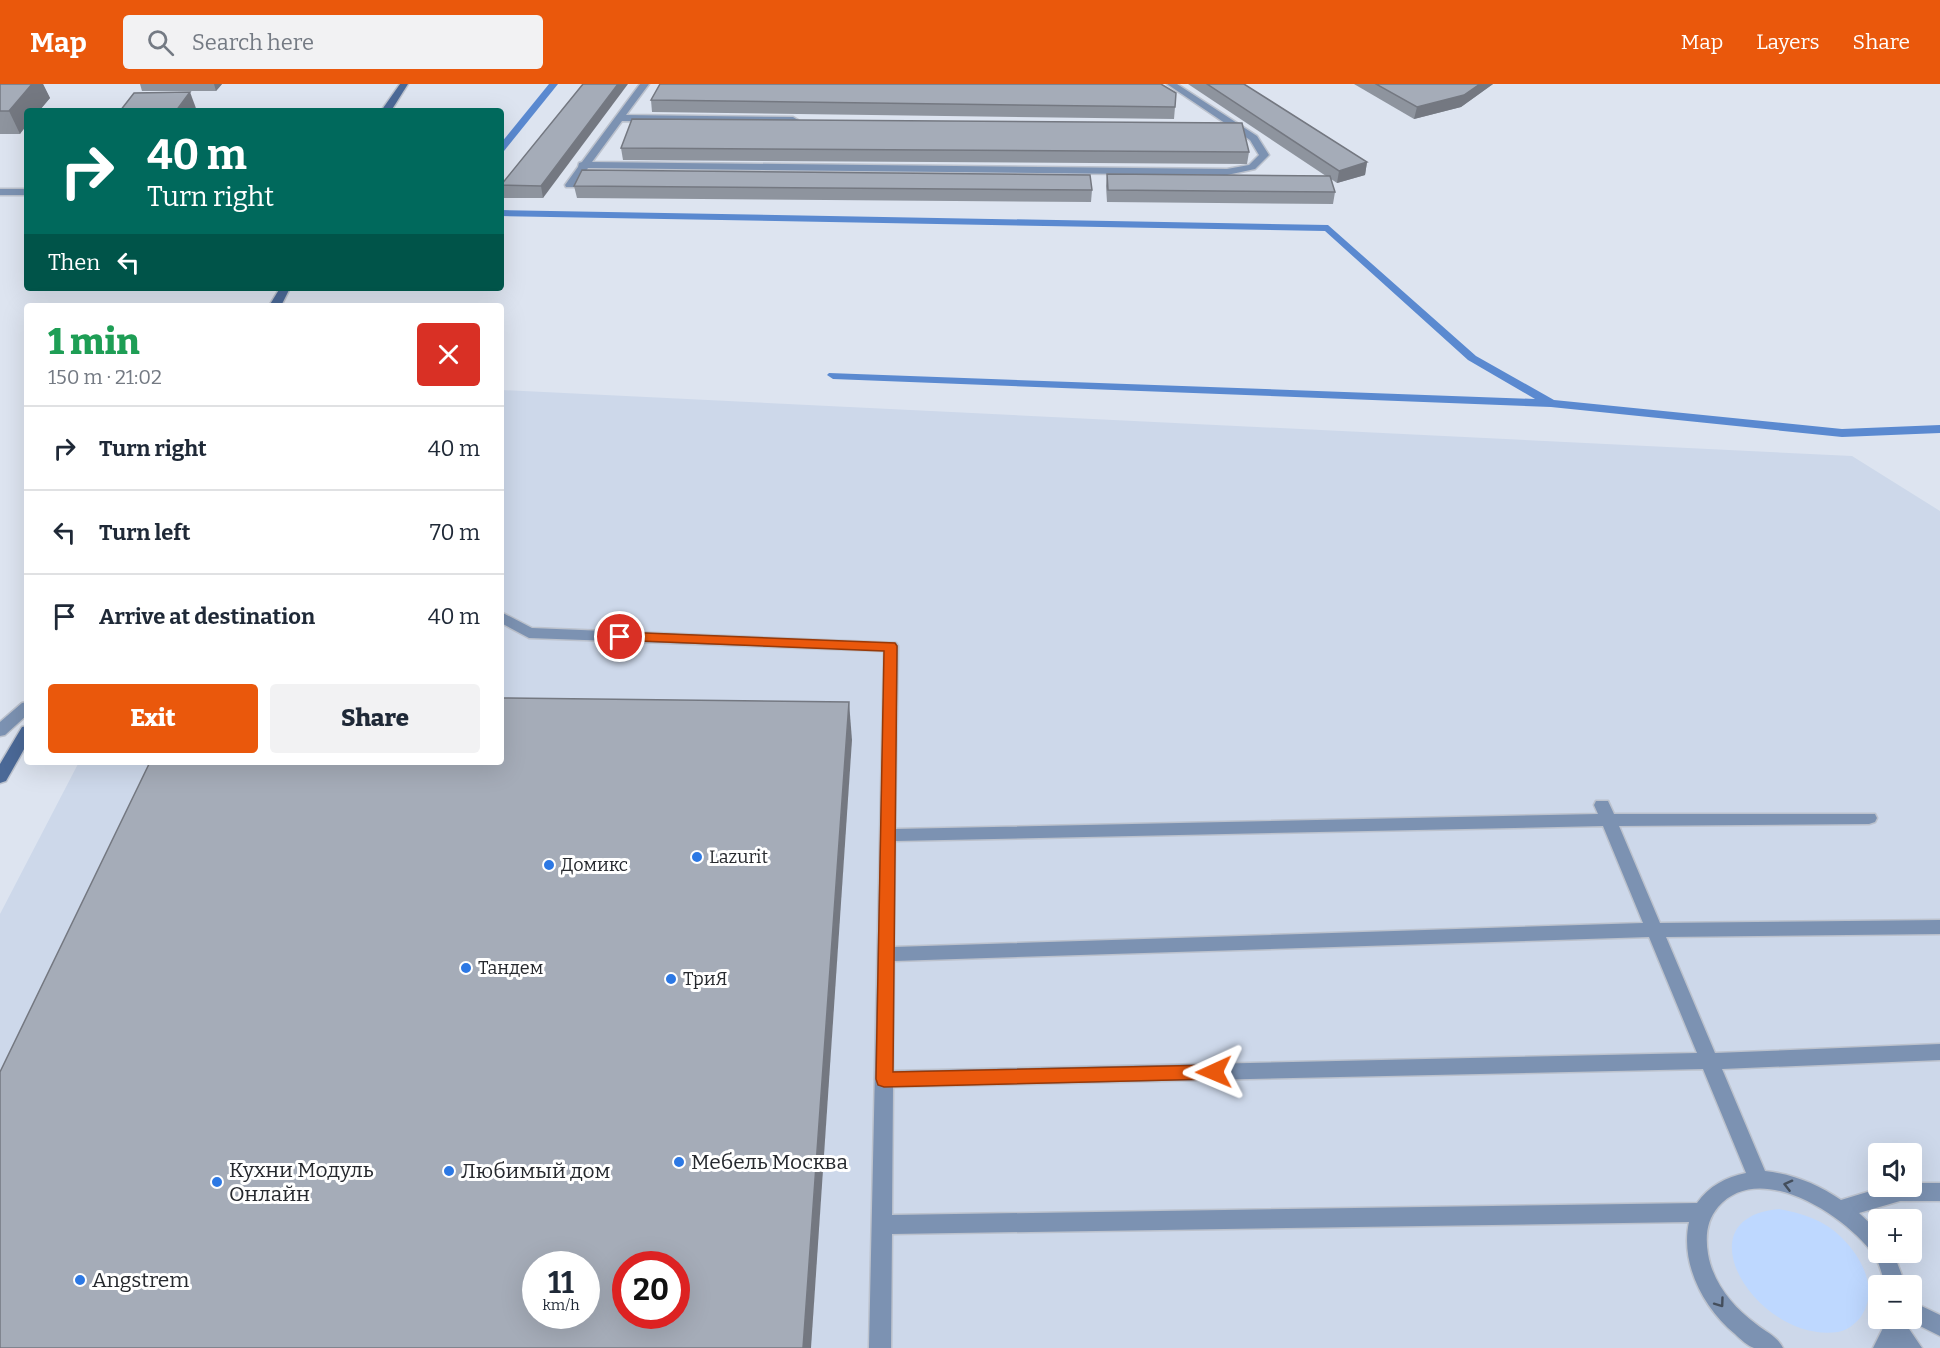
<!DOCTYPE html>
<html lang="en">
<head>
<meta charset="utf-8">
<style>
  :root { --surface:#fff; --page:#f2f2f3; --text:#1f2937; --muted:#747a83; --line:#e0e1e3; --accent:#ea580c }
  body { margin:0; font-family:Bitter,serif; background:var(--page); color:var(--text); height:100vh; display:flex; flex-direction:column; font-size:22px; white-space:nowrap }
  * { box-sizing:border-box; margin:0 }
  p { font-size:20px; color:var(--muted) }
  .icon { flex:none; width:33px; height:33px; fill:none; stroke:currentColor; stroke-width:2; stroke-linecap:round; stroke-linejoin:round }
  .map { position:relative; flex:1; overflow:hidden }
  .panel { position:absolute; left:24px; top:219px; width:480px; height:462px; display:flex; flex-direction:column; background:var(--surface); border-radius:6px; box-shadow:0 6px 24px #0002 }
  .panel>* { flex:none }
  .banner { position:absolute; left:24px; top:24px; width:480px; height:183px; border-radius:6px; box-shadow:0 6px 24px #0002; background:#00695c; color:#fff; overflow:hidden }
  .buttons { position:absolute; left:1868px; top:1059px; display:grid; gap:12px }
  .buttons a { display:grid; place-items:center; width:54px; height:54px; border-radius:6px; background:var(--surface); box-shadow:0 6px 24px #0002; font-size:30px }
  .speed { position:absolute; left:522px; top:1167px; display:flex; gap:12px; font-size:30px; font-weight:700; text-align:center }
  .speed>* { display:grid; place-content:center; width:78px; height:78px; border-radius:50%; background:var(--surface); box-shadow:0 6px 24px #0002; line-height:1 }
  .speed small { font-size:15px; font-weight:400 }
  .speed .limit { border:9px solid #d22; background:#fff; color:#111 }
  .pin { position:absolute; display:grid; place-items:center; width:51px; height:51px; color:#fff; margin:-26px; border:3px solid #fff; border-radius:50%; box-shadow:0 2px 6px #0007 }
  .me { position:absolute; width:66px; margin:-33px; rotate:269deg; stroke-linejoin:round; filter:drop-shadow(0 0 4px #0008) }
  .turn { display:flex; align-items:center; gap:21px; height:126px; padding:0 24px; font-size:27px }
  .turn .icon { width:78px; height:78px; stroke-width:2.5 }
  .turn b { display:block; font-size:42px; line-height:51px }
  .then { display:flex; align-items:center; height:57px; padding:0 24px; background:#0003; gap:12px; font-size:22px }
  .round { display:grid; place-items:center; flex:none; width:63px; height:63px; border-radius:6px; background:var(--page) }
  .overview { display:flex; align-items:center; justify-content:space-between; height:102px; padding:0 24px }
  h1 { font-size:36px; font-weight:800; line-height:45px; color:#1e9e55 }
  .primary-button { display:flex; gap:12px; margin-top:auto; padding:12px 24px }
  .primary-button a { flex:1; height:69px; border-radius:6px; background:var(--accent); color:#fff; font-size:24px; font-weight:800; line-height:69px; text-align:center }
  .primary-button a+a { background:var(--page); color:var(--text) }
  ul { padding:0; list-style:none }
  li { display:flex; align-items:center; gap:18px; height:84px; padding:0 24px; border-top:2px solid var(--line) }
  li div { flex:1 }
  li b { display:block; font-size:22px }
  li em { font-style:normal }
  header { display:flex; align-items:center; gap:36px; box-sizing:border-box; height:84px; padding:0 30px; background:var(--accent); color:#fff }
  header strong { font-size:28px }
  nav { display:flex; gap:33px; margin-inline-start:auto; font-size:21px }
  .search { width:420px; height:54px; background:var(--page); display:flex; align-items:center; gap:15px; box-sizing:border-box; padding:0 21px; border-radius:6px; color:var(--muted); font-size:22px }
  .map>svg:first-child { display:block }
</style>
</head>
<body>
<header>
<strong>Map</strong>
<div class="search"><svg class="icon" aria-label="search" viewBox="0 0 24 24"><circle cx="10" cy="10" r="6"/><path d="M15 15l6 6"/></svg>Search here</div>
<nav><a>Map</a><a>Layers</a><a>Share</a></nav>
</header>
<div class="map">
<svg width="1940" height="1264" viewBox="0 0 1940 1264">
  <rect width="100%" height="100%" fill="#dde4f0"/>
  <path fill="#cdd8ea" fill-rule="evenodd" d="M501,306L1852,372L1940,427V1264H0V830L79,678H501ZM1878,1070H1911V1102H1878ZM1878,1136H1911V1168H1878ZM536,1180H586V1232H536ZM626,1180H676V1232H626ZM1878,1202H1911V1234H1878Z"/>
  <path fill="#bed8ff" d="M1779,1125C1802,1129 1824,1136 1841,1153C1862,1173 1880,1207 1860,1234C1855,1240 1846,1247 1838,1248C1759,1260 1678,1134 1779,1125Z"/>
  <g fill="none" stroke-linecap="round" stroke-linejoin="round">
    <g fill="#5a89d0" fill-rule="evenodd">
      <polygon points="549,0 558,0 504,67 501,68 501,59"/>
      <polygon points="501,126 1328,141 1476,272 1554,316 1842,345 1940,341 1940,349 1842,353 1551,323 833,295 827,291 829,289 1535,315 1468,276 1325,147 501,132"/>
    </g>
    <g stroke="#bcc2cd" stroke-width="3">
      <g id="service">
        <polygon points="640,0 649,0 626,31 793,33 798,36 793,39 622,37 592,78 1227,85 1249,81 1259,71 1250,56 1167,0 1177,0 1257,52 1269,71 1255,85 1227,91 588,84 574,103 566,103 565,101 578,83 579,79 582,78"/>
        <rect x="0" y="105" width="27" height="6"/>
        <path d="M501,528L532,544L896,559L898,562L895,745L1598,730L1594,721L1596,717H1608L1614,730H1875L1877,734L1875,738L1869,740L1619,742L1660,839L1940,836V850L1666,853L1715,969L1940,960V976L1722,985L1765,1087C1792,1090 1818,1100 1841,1116L1887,1102H1911V1099H1940V1117H1900L1859,1129L1878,1147V1168H1893L1906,1202H1886C1882,1193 1880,1179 1874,1171C1847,1133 1760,1074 1718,1123C1707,1136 1705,1152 1708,1170C1713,1199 1733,1223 1756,1240C1766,1248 1778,1253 1783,1264C1774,1264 1762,1264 1754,1264C1748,1262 1740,1255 1735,1250C1703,1224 1680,1179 1689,1138L892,1150L891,1264H869L884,567L529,554L501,539ZM1603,742L1643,839L894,863L895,757ZM1649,853L1697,969L893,987L894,877ZM1703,985L1746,1089C1726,1093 1709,1102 1697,1119L892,1131L893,1003Z"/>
        <polygon points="27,618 27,631 5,651 0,652 0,638 22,619"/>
        <polygon points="1911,1217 1940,1231 1940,1252 1908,1236 1907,1242 1922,1264 1873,1264 1888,1234 1911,1234"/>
      </g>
    </g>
    <g stroke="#bcc2cd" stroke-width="3">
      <g id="secondary">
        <polygon points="400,0 408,0 391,27 381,27"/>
        <polygon points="280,204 290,204 281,222 269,222"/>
        <polygon points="27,642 27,660 6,697 0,699 0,680 22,643"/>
      </g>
    </g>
    <use href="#service" fill="#7c92b2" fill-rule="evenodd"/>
    <use href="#secondary" fill="#4b6997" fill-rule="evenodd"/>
  </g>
  <g fill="#8e949e">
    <polygon points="0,0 43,0 50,14 39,27 27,27 20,50 0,50"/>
    <polygon points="140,0 222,0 216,7 142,7"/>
    <polygon points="583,0 543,114 504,114 501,101"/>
    <polygon points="1188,0 1244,0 1367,78 1365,91 1337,99 1331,95 1335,108 1333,120 1107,118 1106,102 1107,90 1326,92"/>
    <polygon points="1354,0 1493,0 1461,23 1414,35"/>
    <polygon points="651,16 1175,23 1174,35 652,28"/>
    <polygon points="621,64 1249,68 1247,80 623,76"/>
    <polygon points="574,102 1092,106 1091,118 577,114"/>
  </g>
  <g fill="#747881">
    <polygon points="32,0 43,0 50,14 39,27 27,27 27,41 20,50 9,27"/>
    <polygon points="214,0 222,0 216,7"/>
    <polygon points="618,0 628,0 543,114 541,102"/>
    <polygon points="1480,0 1493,0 1461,23 1414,35 1417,23"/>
    <polygon points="190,8 197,27 176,27"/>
    <polygon points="1367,78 1365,91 1337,99 1339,87"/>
    <polygon points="849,618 852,656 811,1264 803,1264"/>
  </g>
  <g fill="#a5acb8" stroke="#747881" stroke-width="1.5" fill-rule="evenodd">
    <polygon points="0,0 32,0 9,27 0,27"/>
    <polygon points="583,0 618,0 541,102 501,101"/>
    <polygon points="660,0 1161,0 1176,9 1175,23 651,16"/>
    <polygon points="1207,0 1244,0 1367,78 1339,87"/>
    <polygon points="1376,0 1480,0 1464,11 1417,23"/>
    <polygon points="190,8 176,27 120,27 134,9"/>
    <polygon points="632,35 1242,39 1249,68 621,64"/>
    <polygon points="582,86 1090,91 1092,106 574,102"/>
    <polygon points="1107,90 1330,92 1335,108 1108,106"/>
    <path d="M501,614L849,618L803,1264H0V988L150,678H501ZM536,1180H586V1232H536ZM626,1180H676V1232H626Z"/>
  </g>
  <defs><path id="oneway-chevron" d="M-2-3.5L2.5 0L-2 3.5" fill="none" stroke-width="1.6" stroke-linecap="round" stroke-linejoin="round" transform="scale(1.5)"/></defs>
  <g stroke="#444e5c">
    <use href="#oneway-chevron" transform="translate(1788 1101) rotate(-166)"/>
    <use href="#oneway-chevron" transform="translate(1720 1219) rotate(54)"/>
  </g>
  <polygon fill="#ea580c" stroke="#983908" stroke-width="1.5" points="620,548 895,559 897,562 893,988 1214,981 1220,983 1222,988 1220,993 1214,995 884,1003 878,1001 876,995 884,567 615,556 613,553"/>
  <g fill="#2c78e4" stroke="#fff" stroke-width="2">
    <circle cx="697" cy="773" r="6"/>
    <circle cx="549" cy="781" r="6"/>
    <circle cx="466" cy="884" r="6"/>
    <circle cx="671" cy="895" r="6"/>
    <circle cx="679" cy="1078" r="6"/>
    <circle cx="449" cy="1087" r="6"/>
    <circle cx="217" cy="1098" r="6"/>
    <circle cx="80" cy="1196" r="6"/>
  </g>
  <g text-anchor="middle" stroke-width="6" stroke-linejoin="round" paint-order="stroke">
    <g font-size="18" fill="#26292e" stroke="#fff" text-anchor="start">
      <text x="709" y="779">Lazurit</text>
      <text x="561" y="787">Домикс</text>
      <text x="478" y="890">Тандем</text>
      <text x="683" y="901">ТриЯ</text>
    </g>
    <g font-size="21" fill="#26292e" stroke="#fff" text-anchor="start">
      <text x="691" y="1085">Мебель Москва</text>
      <text x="229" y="1093">Кухни Модуль<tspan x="229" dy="24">Онлайн</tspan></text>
      <text x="461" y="1094">Любимый дом</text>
      <text x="92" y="1203">Angstrem</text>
    </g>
  </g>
</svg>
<div class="buttons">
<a><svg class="icon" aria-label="sound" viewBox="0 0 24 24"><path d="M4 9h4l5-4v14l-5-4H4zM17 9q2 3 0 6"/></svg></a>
<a>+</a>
<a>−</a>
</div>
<div class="speed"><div>11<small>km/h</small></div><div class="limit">20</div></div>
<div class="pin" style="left:620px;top:553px;background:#d93025"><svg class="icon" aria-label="arrive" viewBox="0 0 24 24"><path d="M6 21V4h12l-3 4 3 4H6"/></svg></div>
<svg class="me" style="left:1214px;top:988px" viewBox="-20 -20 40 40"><path d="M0-17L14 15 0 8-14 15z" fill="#ea580c" stroke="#fff" stroke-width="4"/></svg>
<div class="banner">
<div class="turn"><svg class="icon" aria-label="right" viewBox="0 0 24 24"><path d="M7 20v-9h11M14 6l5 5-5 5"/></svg><div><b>40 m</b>Turn right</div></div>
<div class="then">Then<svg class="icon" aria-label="left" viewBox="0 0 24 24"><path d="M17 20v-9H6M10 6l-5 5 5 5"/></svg></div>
</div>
<section class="panel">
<div class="overview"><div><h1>1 min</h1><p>150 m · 21:02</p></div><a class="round" style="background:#d93025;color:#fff"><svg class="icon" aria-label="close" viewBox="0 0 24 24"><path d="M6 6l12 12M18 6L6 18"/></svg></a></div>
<ul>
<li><svg class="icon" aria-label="right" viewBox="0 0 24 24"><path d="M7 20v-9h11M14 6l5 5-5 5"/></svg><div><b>Turn right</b></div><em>40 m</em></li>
<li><svg class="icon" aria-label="left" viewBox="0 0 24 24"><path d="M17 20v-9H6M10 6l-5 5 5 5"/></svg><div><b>Turn left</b></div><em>70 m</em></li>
<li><svg class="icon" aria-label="arrive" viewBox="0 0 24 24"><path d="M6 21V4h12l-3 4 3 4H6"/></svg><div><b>Arrive at destination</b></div><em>40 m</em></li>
</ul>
<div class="primary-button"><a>Exit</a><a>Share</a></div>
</section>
</div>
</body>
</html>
